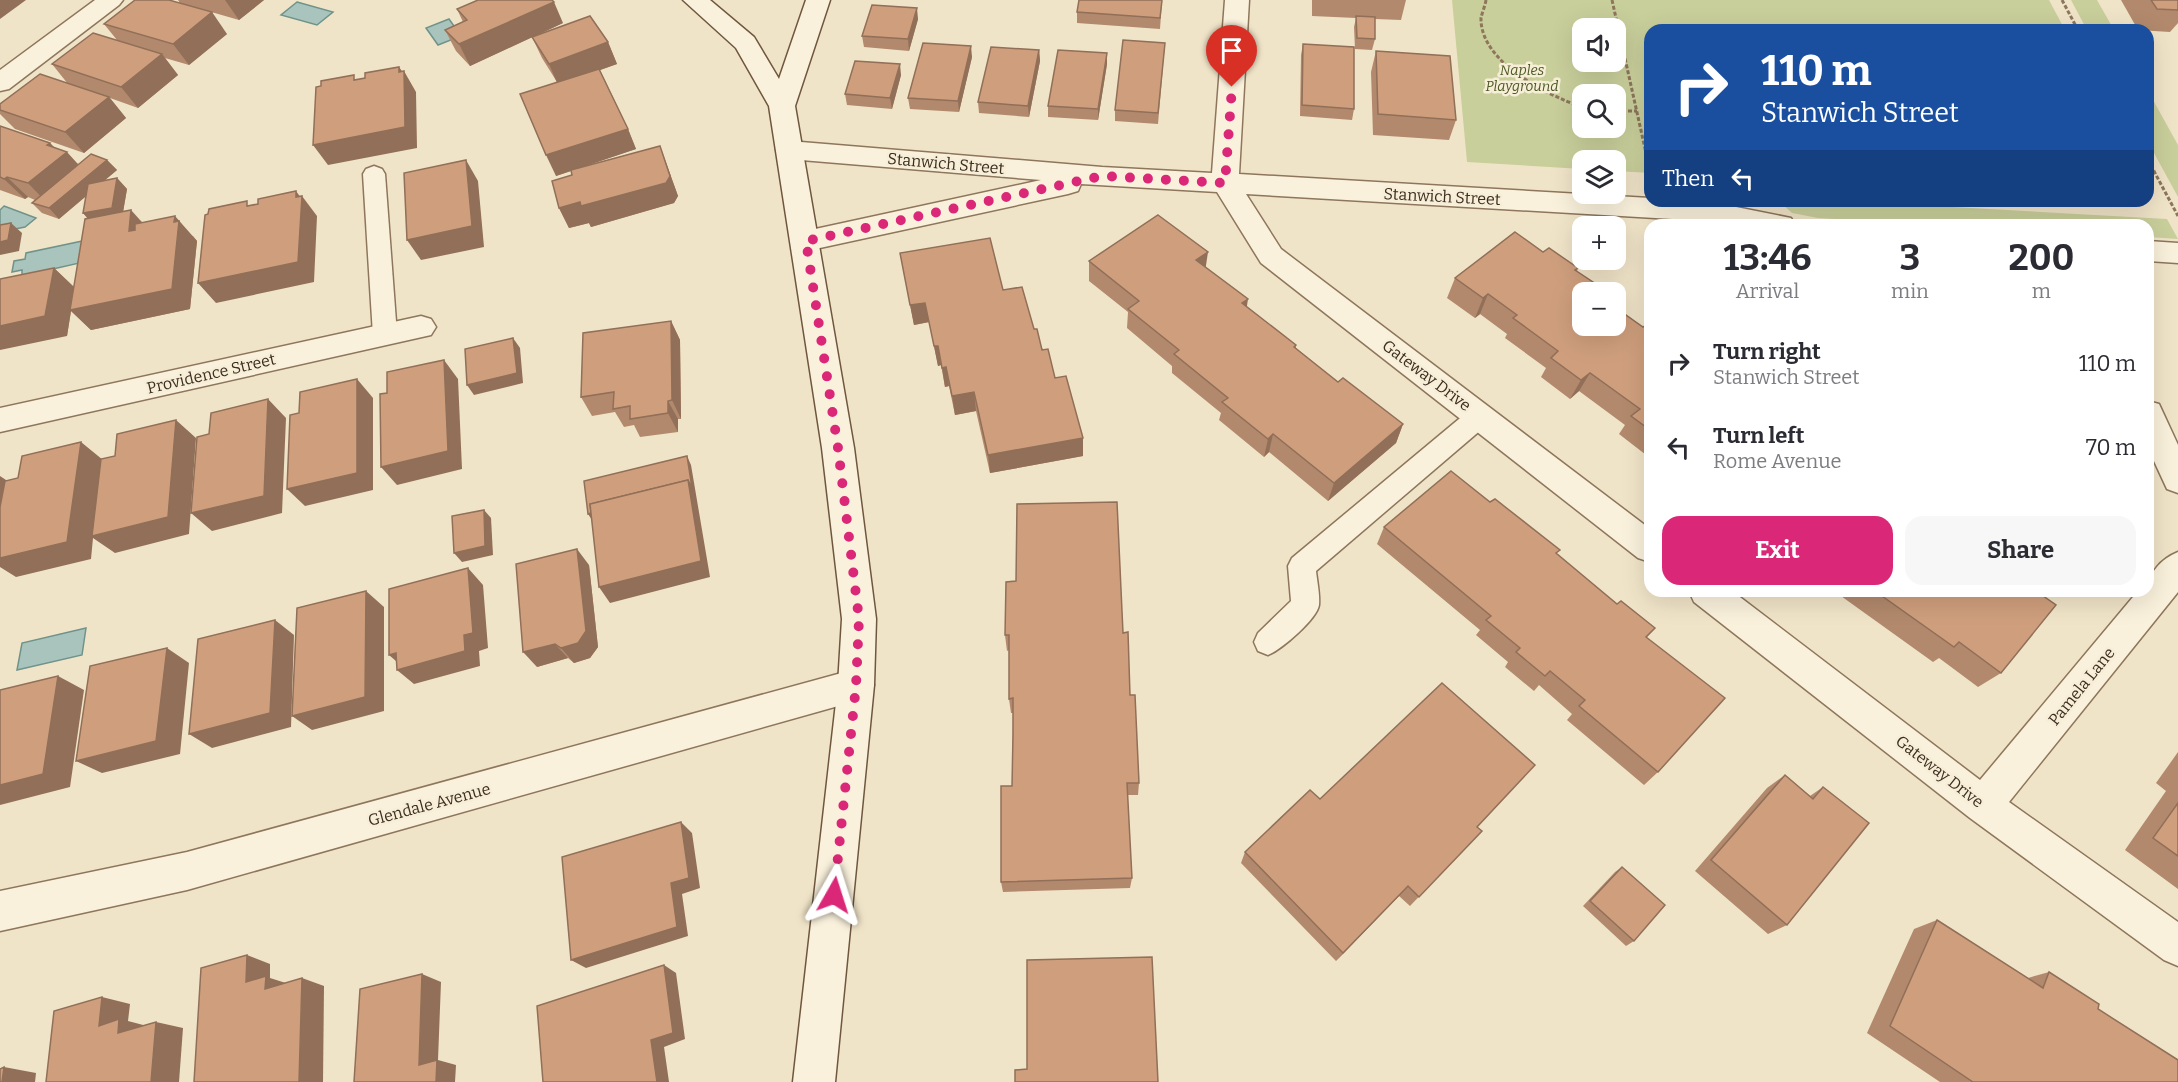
<!DOCTYPE html>
<html lang="en">
<head>
<meta charset="utf-8">
<style>
  :root { --surface:#fff; --page:#f7f7f7; --text:#2b2b33; --muted:#7c7c81; --accent:#db2777 }
  body { margin:0; font-family:Bitter,serif; background:var(--page); color:var(--text); height:100vh; display:flex; flex-direction:column; font-size:22px; white-space:nowrap }
  * { box-sizing:border-box; margin:0 }
  p { font-size:20px; color:var(--muted) }
  .icon { flex:none; width:33px; height:33px; fill:none; stroke:currentColor; stroke-width:2; stroke-linecap:round; stroke-linejoin:round }
  .map { position:relative; flex:1; overflow:hidden }
  .sheet { position:absolute; left:1644px; top:219px; width:510px; height:378px; display:flex; flex-direction:column; background:var(--surface); border-radius:18px; box-shadow:0 6px 24px #0002 }
  .sheet>* { flex:none }
  .hud { position:absolute; left:1644px; top:24px; width:510px; height:183px; border-radius:18px; box-shadow:0 6px 24px #0002; background:#1a4fa0; color:#fff; overflow:hidden }
  .tools { position:absolute; left:1572px; top:18px; display:grid; gap:12px }
  .tools a { display:grid; place-items:center; width:54px; height:54px; border-radius:12px; background:var(--surface); box-shadow:0 6px 24px #0002; font-size:30px }
  .pin { position:absolute; display:grid; place-items:center; width:51px; height:51px; color:#fff; margin:-62px -26px; border-radius:50% 50% 50% 0; rotate:-45deg; box-shadow:0 0 6px #0007 }
  .pin .icon { rotate:45deg }
  .me { position:absolute; width:66px; margin:-33px; rotate:6deg; stroke-linejoin:round; filter:drop-shadow(0 0 4px #0008) }
  .turn { display:flex; align-items:center; gap:21px; height:126px; padding:0 18px; font-size:27px }
  .turn .icon { width:78px; height:78px; stroke-width:2.5 }
  .turn b { display:block; font-size:42px; line-height:51px }
  .then { display:flex; align-items:center; height:57px; padding:0 18px; background:#0003; gap:12px; font-size:22px }
  .eta { display:flex; justify-content:space-evenly; align-items:center; height:102px; text-align:center }
  .eta b { font-size:36px; font-weight:700; line-height:42px }
  .action { display:flex; gap:12px; margin-top:auto; padding:12px 18px }
  .action a { flex:1; height:69px; border-radius:18px; background:var(--accent); color:#fff; font-size:24px; font-weight:700; line-height:69px; text-align:center }
  .action a+a { background:var(--page); color:var(--text) }
  ul { padding:0; list-style:none }
  li { display:flex; align-items:center; gap:18px; height:84px; padding:0 18px }
  li div { flex:1 }
  li b { display:block; font-size:22px }
  li em { font-style:normal }
  .map>svg:first-child { display:block }
</style>
</head>
<body>
<div class="map">
<svg width="2178" height="1082" viewBox="0 0 2178 1082">
  <rect width="100%" height="100%" fill="#f0e4c8"/>
  <g fill="#c9cf9b" fill-rule="evenodd">
    <path d="M1452,0H2049L2065,30H1650V173L1616,171V160H1582V169L1467,162ZM1616,28V62H1582V28ZM1582,94H1616V128H1582Z"/>
    <polygon points="2071,0 2097,0 2114,30 2087,30"/>
    <polygon points="2148,91 2178,145 2178,197 2148,142"/>
    <polygon points="1779,201 1845,201 2167,219 2178,239 2148,237 2148,225 1934,225 1818,218 1792,213"/>
  </g>
  <g fill="#a9c4bc" stroke="#6f938a" stroke-width="1.5">
    <polygon points="297,2 333,12 317,25 281,15"/>
    <polygon points="449,19 461,36 438,45 426,28"/>
    <polygon points="4,206 36,218 25,227 0,232 0,210"/>
    <polygon points="87,240 84,262 22,276 22,270 12,272 14,261 25,259 26,253"/>
    <polygon points="86,628 82,655 17,670 22,643"/>
  </g>
  <g fill="none" stroke-linecap="round" stroke-linejoin="round">
    <g stroke="#8d765c" stroke-width="3">
      <g id="lane">
        <polygon points="374,166 382,169 385,174 397,335 394,342 385,344 376,342 373,335 363,174 366,169"/>
        <path d="M1480,406L1489,409L1493,416L1489,423L1316,571C1317,581 1320,594 1319,605C1317,619 1281,650 1268,655L1258,651L1254,642L1258,633L1291,601L1288,566L1292,558L1471,409Z"/>
      </g>
    </g>
    <g stroke="#8d765c" stroke-width="3">
      <g id="street">
        <polygon points="95,0 123,0 119,5 9,89 0,91 0,70"/>
        <polygon points="1225,0 1249,0 1239,174 1650,198 1650,201 1706,201 1791,218 1795,225 1728,225 1706,221 1246,194 1281,249 1650,529 1650,562 1638,558 1261,263 1217,192 1081,184 1078,191 1068,194 806,251 796,248 792,241 796,234 806,231 1041,180 789,159 780,156 776,150 780,144 789,141 1102,167 1212,173"/>
        <polygon points="2148,241 2178,243 2178,263 2148,261"/>
        <polygon points="421,316 431,319 436,327 431,335 0,432 0,408"/>
        <polygon points="2148,401 2159,404 2178,445 2178,493 2167,489 2148,448"/>
        <path d="M2178,552V592L2009,802L2178,922V966L2164,960L1970,818L1694,602L1689,591H1732L1980,780L2138,591H2148C2148,573 2161,559 2178,552Z"/>
        <polygon points="856,669 869,673 874,685 869,697 856,701 187,890 0,931 0,891 187,852"/>
      </g>
    </g>
    <g stroke="#6f573f" stroke-width="3">
      <polygon id="secondary" points="683,0 710,0 754,37 779,79 806,0 830,0 795,106 854,448 876,619 874,685 835,1082 793,1082 838,685 842,619 822,448 769,106 736,48"/>
    </g>
    <g stroke="#8d765c" stroke-width="3" stroke-dasharray="4 2" stroke-linecap="butt">
      <path d="M1486,0C1485,6 1482,13 1481,18C1480,62 1547,95 1582,107"/>
      <polyline points="1612,0 1650,171"/>
      <polyline points="2062,0 2078,30"/>
      <polyline points="1616,111 1637,111"/>
      <polyline points="2148,160 2178,216"/>
    </g>
    <use href="#lane" fill="#faf1dc" fill-rule="evenodd"/>
    <use href="#street" fill="#faf1dc" fill-rule="evenodd"/>
    <use href="#secondary" fill="#faf1dc" fill-rule="evenodd"/>
  </g>
  <g fill="#b2896c">
    <polygon points="178,0 264,0 239,20 180,3"/>
    <polygon points="1079,0 1162,0 1160,29 1077,23 1077,12"/>
    <polygon points="1312,0 1406,0 1401,20 1375,19 1375,39 1372,50 1355,49 1354,27 1356,18 1312,16"/>
    <polygon points="2121,0 2178,0 2178,23 2170,32 2138,30"/>
    <polygon points="457,9 563,23 538,35 608,42 617,64 600,70 628,129 636,149 585,166 660,146 678,196 674,203 591,227 589,223 569,228 559,208 572,175 571,171 556,176 557,82 542,58 532,37 470,66 456,51 445,30 463,22"/>
    <polygon points="918,19 909,51 864,47 862,36"/>
    <polygon points="104,24 227,34 189,65 165,58 178,75 138,108 110,98 126,118 84,153 15,129 0,114 0,104 68,84 52,64 117,40"/>
    <polygon points="1165,43 1158,124 1115,121 1115,110"/>
    <polygon points="1303,44 1354,109 1352,120 1300,116 1301,55"/>
    <polygon points="1039,50 1040,61 1029,117 979,113 978,102"/>
    <polygon points="1376,51 1456,120 1449,140 1373,135 1371,72"/>
    <polygon points="972,57 959,112 910,109 908,98"/>
    <polygon points="1107,64 1098,120 1048,117 1048,106"/>
    <polygon points="901,75 892,109 847,105 845,94"/>
    <polygon points="0,126 50,143 54,147 78,164 107,160 117,170 104,181 117,178 127,189 123,212 142,222 193,236 197,241 190,309 91,330 71,311 67,336 54,268 74,287 88,219 83,213 86,196 59,219 42,213 32,203 35,200 28,197 25,199 0,190"/>
    <polygon points="1543,252 1578,268 1577,271 1616,308 1643,327 1650,322 1650,458 1619,434 1625,425 1579,391 1570,399 1541,377 1546,368 1505,338 1507,334 1480,314 1475,318 1447,298 1455,278"/>
    <polygon points="900,253 1003,290 1034,329 1055,378 1083,438 1083,456 990,473 976,411 955,415 949,386 945,387 941,365 938,366 929,322 914,325"/>
    <polygon points="1089,261 1206,267 1247,307 1296,345 1296,348 1338,382 1403,424 1396,443 1328,501 1269,452 1264,457 1219,420 1221,413 1172,373 1172,366 1127,328 1128,312 1089,281"/>
    <polygon points="671,321 680,340 681,419 678,419 678,432 640,437 634,425 624,427 615,412 592,416 581,397"/>
    <polygon points="1384,527 1557,554 1617,604 1655,628 1647,637 1658,772 1644,785 1567,720 1572,714 1539,685 1534,691 1505,667 1508,662 1476,635 1480,630 1377,544"/>
    <polygon points="589,565 598,647 590,658 574,663 568,658 537,667"/>
    <polygon points="1834,591 2036,591 2001,673 1978,687 1939,658 1933,662"/>
    <polygon points="1123,633 1139,783 1138,795 1127,795 1132,878 1130,888 1003,892 1001,882 1012,786 1013,713 1011,713 1009,699 1009,650 1007,651 1005,635"/>
    <polygon points="2178,752 2178,889 2125,850 2166,791 2156,783"/>
    <polygon points="1785,775 1810,796 1823,787 1787,925 1768,934 1695,871 1767,788"/>
    <polygon points="1320,799 1477,827 1482,831 1410,906 1399,896 1336,961 1241,863 1245,852"/>
    <polygon points="1622,867 1634,941 1626,946 1583,906 1615,872"/>
    <polygon points="1937,920 2028,978 2049,972 2098,1009 2178,1082 1940,1082 1867,1033 1914,929"/>
  </g>
  <g fill="#916f58">
    <polygon points="0,0 26,0 0,19"/>
    <polygon points="225,0 264,0 239,20"/>
    <polygon points="554,2 563,23 470,66 459,44"/>
    <polygon points="917,8 918,19 909,51 908,39"/>
    <polygon points="212,12 227,34 189,65 173,44"/>
    <polygon points="608,42 617,64 558,85 549,64"/>
    <polygon points="971,46 972,57 959,112 958,101"/>
    <polygon points="1039,50 1040,61 1029,117 1028,106"/>
    <polygon points="1107,53 1107,64 1098,120 1098,109"/>
    <polygon points="162,54 178,75 138,108 121,87"/>
    <polygon points="900,64 901,75 892,109 890,98"/>
    <polygon points="399,67 404,74 404,71 416,92 417,148 328,165 313,145 399,72"/>
    <polygon points="109,97 126,118 84,153 65,132"/>
    <polygon points="628,129 636,149 556,176 546,155"/>
    <polygon points="50,143 62,156 67,152 86,173 48,204 28,183 47,145"/>
    <polygon points="660,146 678,196 674,203 591,227 589,223 569,228 559,208"/>
    <polygon points="107,160 117,170 59,219 49,208"/>
    <polygon points="466,160 478,181 484,247 421,260 407,240"/>
    <polygon points="7,177 28,197 25,199 4,179"/>
    <polygon points="117,178 127,189 122,218 93,224 83,213"/>
    <polygon points="296,191 301,198 302,196 317,216 314,282 216,303 198,283 296,197"/>
    <polygon points="131,210 150,231 129,231"/>
    <polygon points="175,216 197,241 190,309 91,330 71,311 67,336 0,350 0,326 54,268 75,288 174,222"/>
    <polygon points="11,223 22,233 19,251 0,255 0,242"/>
    <polygon points="1208,252 1205,272 1196,260"/>
    <polygon points="1488,294 1480,314 1475,318 1483,298"/>
    <polygon points="1248,299 1245,319 1242,303"/>
    <polygon points="925,303 929,322 914,325 910,305"/>
    <polygon points="671,321 680,340 681,419 672,400"/>
    <polygon points="513,338 520,348 523,383 474,395 467,385"/>
    <polygon points="934,346 938,346 941,365 938,366"/>
    <polygon points="444,360 458,379 462,469 397,485 381,467"/>
    <polygon points="946,367 949,386 945,387 942,368"/>
    <polygon points="1590,373 1579,391 1570,399 1581,380"/>
    <polygon points="357,379 373,398 373,490 305,506 287,489"/>
    <polygon points="974,392 976,411 955,415 952,396"/>
    <polygon points="268,399 286,418 282,513 212,531 191,513"/>
    <polygon points="668,401 678,419 678,432 668,413"/>
    <polygon points="176,420 196,438 189,534 115,553 93,538 91,559 16,577 0,567 0,558 81,442 103,460 94,536"/>
    <polygon points="1403,424 1396,443 1328,501 1334,483"/>
    <polygon points="1273,434 1269,452 1264,457 1268,439"/>
    <polygon points="1083,438 1083,456 990,473 988,455"/>
    <polygon points="687,456 691,465 710,577 610,603 599,587 594,523 588,514 688,480"/>
    <polygon points="0,476 12,484 0,547"/>
    <polygon points="484,510 491,518 493,555 462,562 454,553"/>
    <polygon points="577,549 589,565 598,647 590,658 574,663 561,648"/>
    <polygon points="468,568 483,585 488,648 479,651 480,666 414,684 397,670 404,668 389,655"/>
    <polygon points="366,591 384,607 384,711 312,730 292,716"/>
    <polygon points="275,620 294,635 291,727 212,748 189,734"/>
    <polygon points="555,644 568,658 537,667 523,652"/>
    <polygon points="167,648 189,663 180,754 102,773 76,761"/>
    <polygon points="58,676 84,690 70,787 0,805 0,785"/>
    <polygon points="681,822 692,833 700,888 682,894 688,936 586,968 571,960 671,883"/>
    <polygon points="1408,886 1399,896 1336,961 1343,953"/>
    <polygon points="247,955 270,964 270,978 289,984 289,997 246,982"/>
    <polygon points="664,965 676,973 685,1039 664,1047 669,1082 656,1082 651,1040"/>
    <polygon points="422,974 441,982 438,1060 456,1065 455,1082 436,1082 419,1065"/>
    <polygon points="302,978 324,986 323,1082 299,1082"/>
    <polygon points="102,997 130,1004 128,1021 147,1026 118,1033 99,1026"/>
    <polygon points="156,1022 183,1028 179,1082 151,1082"/>
    <polygon points="4,1067 36,1073 35,1082 2,1082"/>
  </g>
  <g fill="#cf9f7d" stroke="#916f58" stroke-width="1.5">
    <polygon points="135,0 169,0 212,12 173,44 104,24"/>
    <polygon points="478,0 552,0 554,2 459,44 445,30 467,20 457,9"/>
    <polygon points="1079,0 1162,0 1160,18 1077,12"/>
    <polygon points="2151,0 2178,0 2178,10 2157,9"/>
    <polygon points="872,5 917,8 908,39 862,36"/>
    <polygon points="590,16 608,42 549,64 532,37"/>
    <polygon points="1356,16 1375,17 1375,39 1357,38"/>
    <polygon points="93,33 162,54 121,87 52,64"/>
    <polygon points="1123,40 1165,43 1158,113 1115,110"/>
    <polygon points="923,43 971,46 958,101 908,98"/>
    <polygon points="1303,44 1354,47 1354,109 1302,105"/>
    <polygon points="991,47 1039,50 1028,106 978,102"/>
    <polygon points="1058,50 1107,53 1098,109 1048,106"/>
    <polygon points="1376,51 1450,56 1456,120 1378,114"/>
    <polygon points="855,61 900,64 890,98 845,94"/>
    <polygon points="399,67 399,72 404,71 405,127 313,145 316,87 321,86 321,81 354,75 354,80 365,78 365,73"/>
    <polygon points="599,69 628,129 546,155 520,94"/>
    <polygon points="40,74 109,97 65,132 0,110 0,104"/>
    <polygon points="0,126 50,143 47,145 67,152 28,183 7,177 4,179 0,177"/>
    <polygon points="660,146 670,176 666,183 581,206 580,202 559,208 552,181 572,175 571,170"/>
    <polygon points="91,154 107,160 49,208 32,203"/>
    <polygon points="466,160 472,226 407,240 404,173"/>
    <polygon points="117,178 112,208 83,213 88,184"/>
    <polygon points="296,191 296,197 302,196 298,262 198,283 205,215 208,214 209,209 247,201 247,206 258,204 258,199"/>
    <polygon points="131,210 129,231 135,230 135,224 175,216 174,222 179,221 172,289 70,310 85,219"/>
    <polygon points="1158,215 1208,252 1196,260 1248,299 1242,303 1296,345 1294,347 1338,382 1343,378 1403,424 1334,483 1273,434 1268,439 1222,402 1228,398 1174,354 1179,350 1128,309 1139,301 1089,261"/>
    <polygon points="11,223 8,240 0,242 0,225"/>
    <polygon points="1515,232 1543,252 1549,248 1578,268 1575,270 1608,292 1582,292 1582,326 1616,326 1616,308 1643,327 1650,322 1650,430 1631,416 1640,409 1590,373 1581,380 1551,358 1558,351 1513,318 1517,315 1488,294 1483,298 1455,278"/>
    <polygon points="990,238 1003,290 1022,287 1034,329 1037,329 1042,350 1048,349 1055,378 1066,376 1083,438 988,455 974,392 952,396 946,367 942,368 938,346 934,346 925,303 910,305 900,253"/>
    <polygon points="54,268 45,316 0,326 0,279"/>
    <polygon points="1616,297 1620,301 1616,304"/>
    <polygon points="671,321 672,400 668,401 668,413 630,419 630,406 613,409 614,392 581,397 583,333"/>
    <polygon points="513,338 517,373 467,385 465,349"/>
    <polygon points="444,360 448,451 381,467 380,394 387,393 387,372"/>
    <polygon points="357,379 357,473 287,489 290,415 299,413 300,392"/>
    <polygon points="268,399 264,496 191,513 197,437 209,434 211,413"/>
    <polygon points="176,420 168,517 92,536 101,459 115,456 117,434"/>
    <polygon points="81,442 67,542 0,558 0,507 5,481 18,478 22,456"/>
    <polygon points="687,456 692,488 688,480 590,504 591,513 588,514 584,481"/>
    <polygon points="1451,471 1490,502 1495,499 1560,550 1556,553 1617,604 1621,601 1655,628 1646,637 1725,698 1658,772 1579,706 1585,700 1550,671 1545,676 1516,652 1520,648 1486,620 1491,616 1384,527"/>
    <polygon points="688,480 701,561 599,587 590,504"/>
    <polygon points="1117,502 1123,633 1128,632 1130,695 1135,695 1139,783 1127,783 1132,878 1001,882 1001,786 1012,786 1013,735 1013,698 1009,699 1009,635 1005,635 1006,582 1016,581 1017,504"/>
    <polygon points="484,510 485,546 454,553 452,516"/>
    <polygon points="577,549 586,631 578,643 561,648 555,644 523,652 516,564"/>
    <polygon points="468,568 473,633 464,635 465,651 397,670 396,653 389,655 389,589"/>
    <polygon points="366,591 365,697 292,716 297,608"/>
    <polygon points="1875,591 2036,591 2056,605 2001,673 1959,642 1954,647"/>
    <polygon points="275,620 270,713 189,734 198,639"/>
    <polygon points="167,648 156,741 76,761 90,666"/>
    <polygon points="58,676 43,774 0,785 0,690"/>
    <polygon points="1442,683 1535,765 1477,827 1482,831 1419,897 1408,886 1343,953 1245,852 1310,790 1320,799"/>
    <polygon points="1785,775 1813,799 1823,787 1869,823 1787,925 1711,860"/>
    <polygon points="2178,803 2178,856 2153,838"/>
    <polygon points="681,822 689,878 671,883 677,927 571,960 562,857"/>
    <polygon points="1622,867 1665,905 1634,941 1590,901"/>
    <polygon points="1937,920 2043,988 2049,972 2099,1004 2098,1009 2178,1060 2178,1082 1973,1082 1890,1026"/>
    <polygon points="247,955 246,982 266,976 265,989 302,978 299,1082 194,1082 201,968"/>
    <polygon points="1152,957 1158,1082 1015,1082 1015,1070 1027,1069 1027,960"/>
    <polygon points="664,965 673,1033 651,1040 657,1082 543,1082 537,1006"/>
    <polygon points="422,974 419,1065 437,1060 436,1082 354,1082 360,989"/>
    <polygon points="102,997 99,1026 119,1019 118,1033 156,1022 151,1082 46,1082 54,1011"/>
    <polygon points="4,1067 2,1082 0,1082 0,1069"/>
  </g>
  <g fill="none" stroke-linecap="round" stroke-linejoin="round">
    <polyline stroke="#db2777" stroke-width="10" stroke-dasharray="0 18" points="834,895 856,686 859,619 838,448 806,241 1102,176 1225,183 1232,87"/>
  </g>
  <g text-anchor="middle" stroke-width="5" stroke-linejoin="round" paint-order="stroke">
    <g font-size="14" font-style="italic" fill="#4d5a26" stroke="#f7eed8">
      <text x="1522" y="75">Naples<tspan x="1522" dy="16">Playground</tspan></text>
    </g>
    <g font-size="16" fill="#3d2e20" stroke="#f7eed8">
      <text transform="translate(946 163) rotate(5)" y="6">Stanwich Street</text>
      <text transform="translate(1442 196) rotate(3)" y="6">Stanwich Street</text>
      <text transform="translate(211 373) rotate(-13)" y="6">Providence Street</text>
      <text transform="translate(1427 375) rotate(37)" y="6">Gateway Drive</text>
      <text transform="translate(2081 686) rotate(-51)" y="6">Pamela Lane</text>
      <text transform="translate(1940 771) rotate(38)" y="6">Gateway Drive</text>
      <text transform="translate(429 804) rotate(-15)" y="6">Glendale Avenue</text>
    </g>
  </g>
</svg>
<div class="tools">
<a><svg class="icon" aria-label="sound" viewBox="0 0 24 24"><path d="M4 9h4l5-4v14l-5-4H4zM17 9q2 3 0 6"/></svg></a>
<a><svg class="icon" aria-label="search" viewBox="0 0 24 24"><circle cx="10" cy="10" r="6"/><path d="M15 15l6 6"/></svg></a>
<a><svg class="icon" aria-label="layers" viewBox="0 0 24 24"><path d="M12 4l9 5-9 5-9-5zM3 14l9 5 9-5"/></svg></a>
<a>+</a>
<a>−</a>
</div>
<div class="pin" style="left:1232px;top:87px;background:#d93025"><svg class="icon" aria-label="arrive" viewBox="0 0 24 24"><path d="M6 21V4h12l-3 4 3 4H6"/></svg></div>
<svg class="me" style="left:834px;top:895px" viewBox="-20 -20 40 40"><path d="M0-17L14 15 0 8-14 15z" fill="#db2777" stroke="#fff" stroke-width="4"/></svg>
<div class="hud">
<div class="turn"><svg class="icon" aria-label="right" viewBox="0 0 24 24"><path d="M7 20v-9h11M14 6l5 5-5 5"/></svg><div><b>110 m</b>Stanwich Street</div></div>
<div class="then">Then<svg class="icon" aria-label="left" viewBox="0 0 24 24"><path d="M17 20v-9H6M10 6l-5 5 5 5"/></svg></div>
</div>
<section class="sheet">
<div class="eta">
<div><b>13:46</b><p>Arrival</p></div>
<div><b>3</b><p>min</p></div>
<div><b>200</b><p>m</p></div>
</div>
<ul>
<li><svg class="icon" aria-label="right" viewBox="0 0 24 24"><path d="M7 20v-9h11M14 6l5 5-5 5"/></svg><div><b>Turn right</b><p>Stanwich Street</p></div><em>110 m</em></li>
<li><svg class="icon" aria-label="left" viewBox="0 0 24 24"><path d="M17 20v-9H6M10 6l-5 5 5 5"/></svg><div><b>Turn left</b><p>Rome Avenue</p></div><em>70 m</em></li>
</ul>
<div class="action"><a>Exit</a><a>Share</a></div>
</section>
</div>
</body>
</html>
